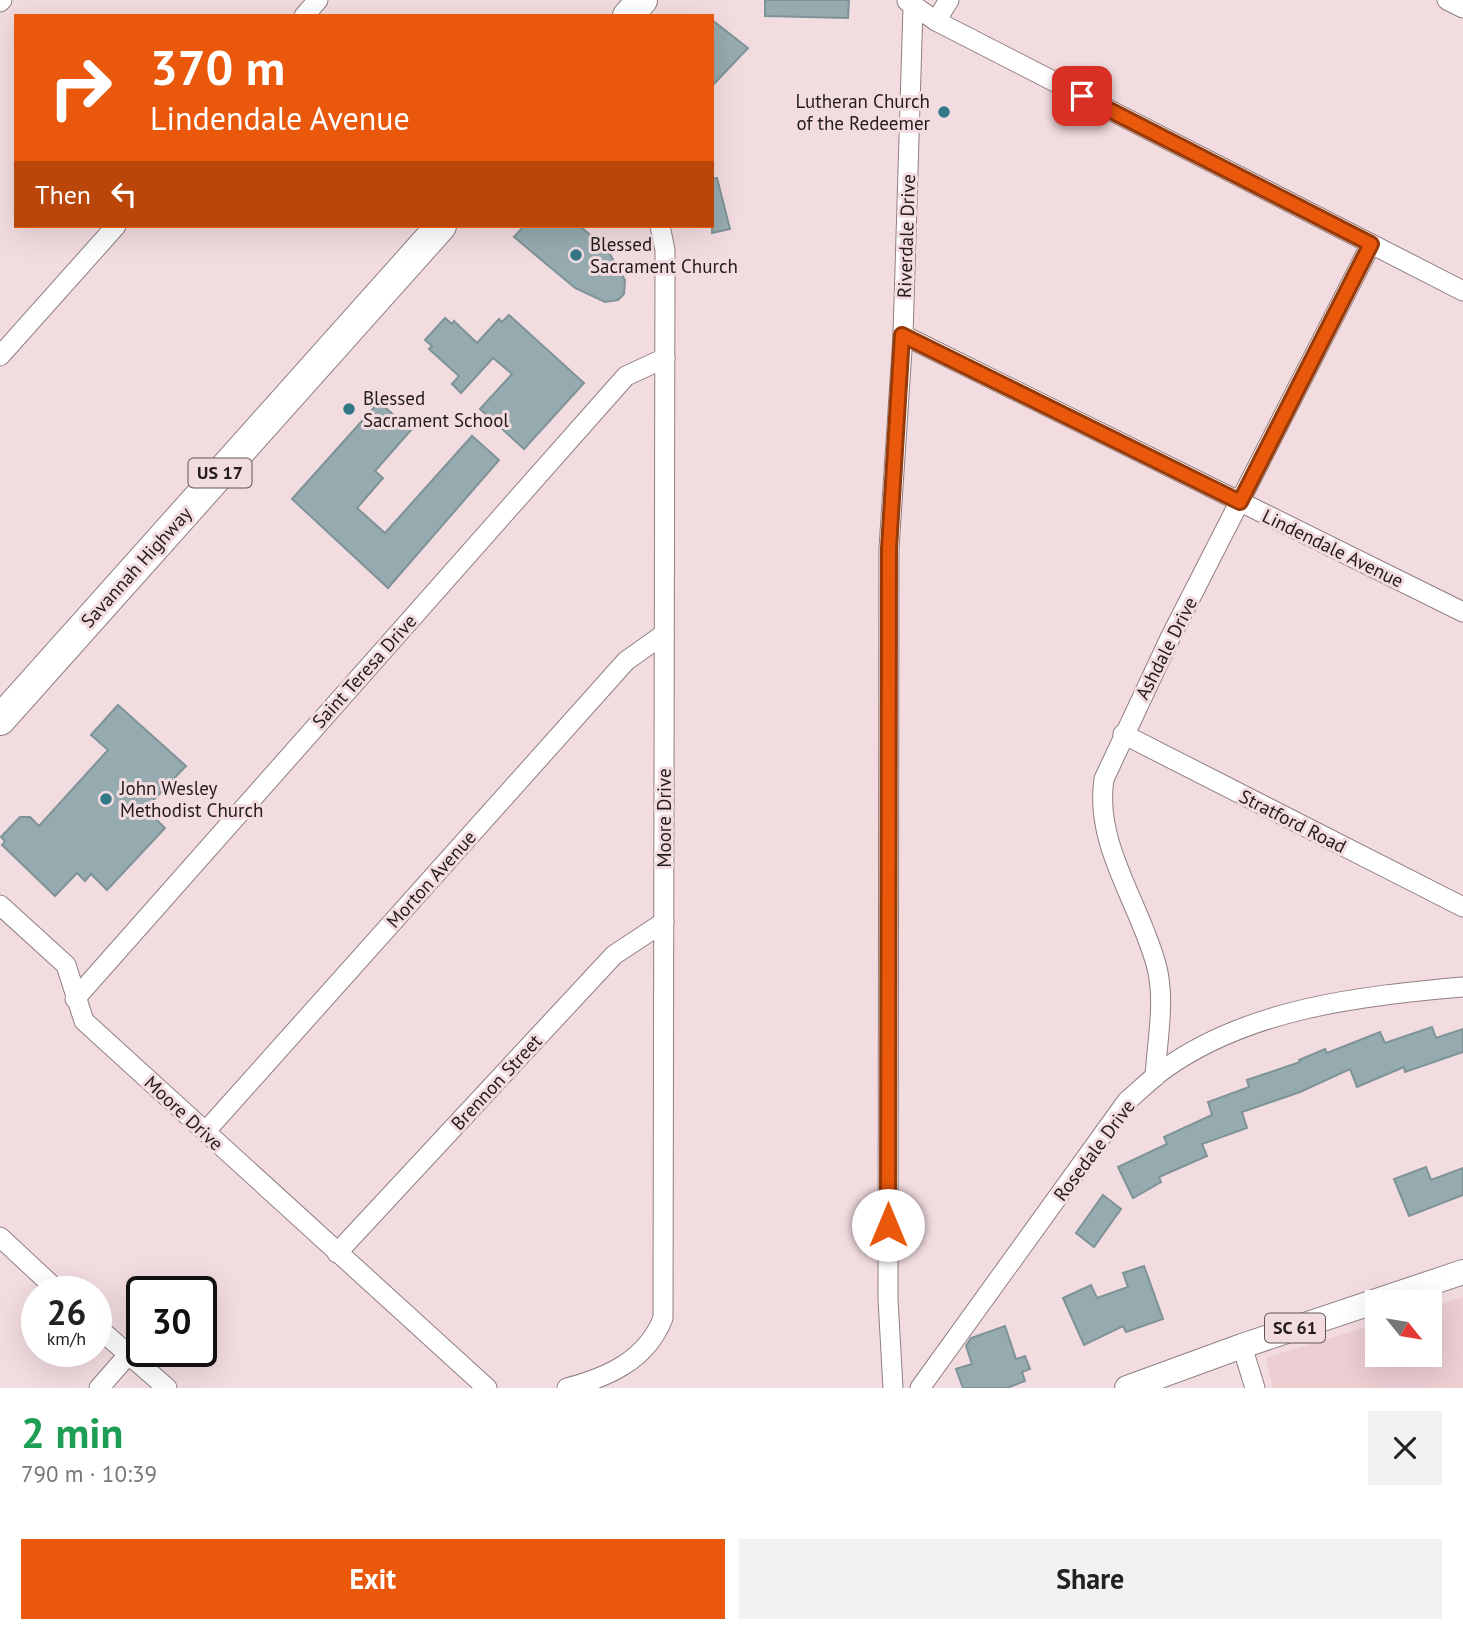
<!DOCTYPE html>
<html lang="en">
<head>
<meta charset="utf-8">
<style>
  :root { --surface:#fff; --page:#f2f2f2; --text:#222; --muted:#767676; --accent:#ea580c }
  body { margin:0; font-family:"PT Sans",sans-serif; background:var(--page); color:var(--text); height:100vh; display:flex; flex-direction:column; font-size:26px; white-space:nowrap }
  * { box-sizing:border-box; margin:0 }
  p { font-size:23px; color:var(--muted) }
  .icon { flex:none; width:38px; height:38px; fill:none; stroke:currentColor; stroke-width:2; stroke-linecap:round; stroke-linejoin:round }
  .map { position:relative; height:1388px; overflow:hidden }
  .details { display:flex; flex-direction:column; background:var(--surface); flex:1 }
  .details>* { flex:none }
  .top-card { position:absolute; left:14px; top:14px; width:700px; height:214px; border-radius:0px; box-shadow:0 7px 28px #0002; background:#ea580c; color:#fff; overflow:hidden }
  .needle { width:46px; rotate:120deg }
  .buttons { position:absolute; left:1365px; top:1290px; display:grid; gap:14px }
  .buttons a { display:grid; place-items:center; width:77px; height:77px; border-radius:0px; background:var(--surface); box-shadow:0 7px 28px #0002; font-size:35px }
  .speed { position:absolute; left:21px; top:1276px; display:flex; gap:14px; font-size:35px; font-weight:700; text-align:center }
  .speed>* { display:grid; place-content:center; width:91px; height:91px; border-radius:50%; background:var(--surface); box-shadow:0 7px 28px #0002; line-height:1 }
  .speed small { font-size:18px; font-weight:400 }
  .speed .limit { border:4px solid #111; border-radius:10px; background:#fff; color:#111 }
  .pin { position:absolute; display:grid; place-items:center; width:60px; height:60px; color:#fff; margin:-30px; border-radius:14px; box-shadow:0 4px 10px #0006 }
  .me { position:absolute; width:77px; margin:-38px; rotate:0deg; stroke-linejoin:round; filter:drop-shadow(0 0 5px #0008) }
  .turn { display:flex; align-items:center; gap:24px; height:147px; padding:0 21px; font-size:32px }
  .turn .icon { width:91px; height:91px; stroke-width:2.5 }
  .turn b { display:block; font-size:49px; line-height:60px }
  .then { display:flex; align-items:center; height:66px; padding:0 21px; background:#0003; gap:14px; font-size:26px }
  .round { display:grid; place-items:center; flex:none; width:74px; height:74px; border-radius:0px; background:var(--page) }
  .headline { display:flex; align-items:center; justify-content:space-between; height:119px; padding:0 21px }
  h1 { font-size:42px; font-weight:700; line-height:52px; color:#1e9e55 }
  .primary-button { display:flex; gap:14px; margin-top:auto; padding:14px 21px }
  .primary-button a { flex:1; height:80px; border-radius:0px; background:var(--accent); color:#fff; font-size:28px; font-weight:700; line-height:80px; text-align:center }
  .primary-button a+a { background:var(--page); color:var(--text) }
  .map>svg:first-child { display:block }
</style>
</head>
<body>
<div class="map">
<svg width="1463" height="1388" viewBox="0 0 1463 1388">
  <rect width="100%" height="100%" fill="#f2dce0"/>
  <polygon fill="#ecced3" points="1463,1297 1463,1388 1273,1388 1266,1362 1268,1357 1377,1324 1377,1354 1430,1354 1430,1308"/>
  <g fill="#96abb0" stroke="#7e9398" stroke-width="2">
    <polygon points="765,0 849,0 848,18 765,16"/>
    <polygon points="712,20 748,48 712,86"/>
    <polygon points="717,178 730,229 712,233 712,179"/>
    <polygon points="524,226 580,226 608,251 625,280 624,294 618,300 605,302 575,288 514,237"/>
    <polygon points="509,315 584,383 524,449 480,409 512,374 493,358 461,393 452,384 459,376 429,349 432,346 425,340 445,318 452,324 454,321 477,343 499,319 502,322"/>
    <polygon points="379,402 411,430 375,471 383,478 357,508 385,533 472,436 499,460 388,588 292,499"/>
    <polygon points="118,705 186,766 145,809 165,828 107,890 91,874 85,881 77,873 55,896 2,845 5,841 1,837 20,817 30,817 39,826 108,750 91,735"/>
    <polygon points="1432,1027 1436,1038 1463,1029 1463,1052 1405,1072 1404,1067 1357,1087 1350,1069 1300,1092 1242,1112 1247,1128 1202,1144 1207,1156 1159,1177 1161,1182 1133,1198 1118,1167 1167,1144 1164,1137 1212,1115 1208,1102 1249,1087 1247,1080 1300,1062 1299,1060 1325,1049 1327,1053 1380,1032 1385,1043"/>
    <polygon points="1426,1167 1431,1180 1463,1168 1463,1195 1409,1216 1394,1179"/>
    <polygon points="1103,1195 1121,1209 1094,1247 1076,1233"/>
    <polygon points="1144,1266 1163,1319 1126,1332 1123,1326 1084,1345 1063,1298 1091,1285 1097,1298 1128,1287 1123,1273"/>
    <polygon points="1005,1326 1016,1359 1025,1356 1030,1369 1022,1372 1025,1381 1007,1388 963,1388 956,1369 972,1364 966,1346 971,1338"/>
  </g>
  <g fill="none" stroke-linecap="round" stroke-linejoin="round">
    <g stroke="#917e81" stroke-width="21">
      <g id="minor">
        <polyline points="1447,0 1463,8"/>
        <polyline points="907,1 936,21 1463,291"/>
        <polyline points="0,2 2,0"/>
        <polyline points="304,16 318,0"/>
        <polyline points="936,21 949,0"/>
        <polyline points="903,335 1463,612"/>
        <polyline points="0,356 116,226"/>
        <polyline points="1123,734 1463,907"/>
        <polyline points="0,905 66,965 84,1021 487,1388"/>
        <polyline points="75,999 626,376 665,358"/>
        <path d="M1155,1077C1157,1041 1166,999 1156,964C1139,902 1094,844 1104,779L1171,636L1371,244"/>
        <polyline points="205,1132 626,661 664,634"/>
        <polyline points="0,1237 59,1292"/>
        <polyline points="337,1253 614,955 664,922"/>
        <polyline points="96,1326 167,1388"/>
        <polyline points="1242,1346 1255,1388"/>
        <polyline points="99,1388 128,1355"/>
        <path d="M567,1388C608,1377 647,1360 663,1318L665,250L660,226"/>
        <polyline points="893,1388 888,1299 889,548 903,335 913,7"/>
        <path d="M920,1388L1127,1101C1139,1091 1151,1079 1163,1070C1249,1008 1361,996 1463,987"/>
      </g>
    </g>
    <g stroke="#917e81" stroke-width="26">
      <polyline id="major" points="1127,1388 1242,1346 1463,1272"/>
    </g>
    <g stroke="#917e81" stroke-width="32">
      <g id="highway">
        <polyline points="628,16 642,0"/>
        <polyline points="0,720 441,226"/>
      </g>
    </g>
    <use href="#minor" stroke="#fff" stroke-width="19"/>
    <use href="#major" stroke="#fff" stroke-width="24"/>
    <use href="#highway" stroke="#fff" stroke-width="30"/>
  </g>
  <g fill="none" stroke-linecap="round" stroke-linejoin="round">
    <g stroke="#983908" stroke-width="18">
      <polyline id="route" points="888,1225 889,548 902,335 1240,502 1371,244 1082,96"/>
    </g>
    <use href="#route" stroke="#ea580c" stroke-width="12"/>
  </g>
  <g fill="#337887" stroke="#f2dce0" stroke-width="2.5">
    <circle cx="944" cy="112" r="7"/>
    <circle cx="576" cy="255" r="7"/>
    <circle cx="349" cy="409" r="7"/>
    <circle cx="106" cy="799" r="7"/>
  </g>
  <g text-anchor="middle" stroke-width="6" stroke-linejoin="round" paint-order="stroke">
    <g fill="#f2dce0" stroke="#615557" stroke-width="2">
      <rect x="188.5" y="458.5" width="63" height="29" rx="5"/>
      <rect x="1265" y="1313.5" width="60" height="29" rx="5"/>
    </g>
    <g font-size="18" font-weight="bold" fill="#231b1c">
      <text x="220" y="479">US 17</text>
      <text x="1295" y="1334">SC 61</text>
    </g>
    <g font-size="19" fill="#231b1c" stroke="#f2dce0" text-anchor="start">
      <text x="930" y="108" text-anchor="end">Lutheran Church<tspan x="930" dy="22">of the Redeemer</tspan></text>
      <text x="590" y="251">Blessed<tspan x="590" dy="22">Sacrament Church</tspan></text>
      <text x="363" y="405">Blessed<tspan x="363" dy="22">Sacrament School</tspan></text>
      <text x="120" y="795">John Wesley<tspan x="120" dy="22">Methodist Church</tspan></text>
    </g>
    <g font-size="19" fill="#231b1c" stroke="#f2dce0">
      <text transform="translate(906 236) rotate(-88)" y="7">Riverdale Drive</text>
      <text transform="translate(1333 548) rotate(26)" y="7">Lindendale Avenue</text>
      <text transform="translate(136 567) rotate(-48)" y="7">Savannah Highway</text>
      <text transform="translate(1166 648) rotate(-63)" y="7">Ashdale Drive</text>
      <text transform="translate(364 671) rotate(-48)" y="7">Saint Teresa Drive</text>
      <text transform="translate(664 818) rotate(-90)" y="7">Moore Drive</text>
      <text transform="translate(1293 821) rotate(27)" y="7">Stratford Road</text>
      <text transform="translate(431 879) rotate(-48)" y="7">Morton Avenue</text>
      <text transform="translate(496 1082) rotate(-47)" y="7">Brennon Street</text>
      <text transform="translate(184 1113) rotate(43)" y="7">Moore Drive</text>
      <text transform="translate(1094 1150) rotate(-53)" y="7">Rosedale Drive</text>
    </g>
  </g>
</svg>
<div class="buttons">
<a><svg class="needle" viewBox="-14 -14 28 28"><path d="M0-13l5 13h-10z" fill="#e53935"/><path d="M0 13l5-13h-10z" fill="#767676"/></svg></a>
</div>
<div class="speed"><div>26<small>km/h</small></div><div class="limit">30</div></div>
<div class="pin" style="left:1082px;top:96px;background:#d93025"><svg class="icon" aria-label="arrive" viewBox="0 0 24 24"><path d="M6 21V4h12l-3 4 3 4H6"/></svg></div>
<svg class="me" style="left:888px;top:1225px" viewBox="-20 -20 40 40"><circle r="19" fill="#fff"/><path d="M0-13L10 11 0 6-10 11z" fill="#ea580c"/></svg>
<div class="top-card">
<div class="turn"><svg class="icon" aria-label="right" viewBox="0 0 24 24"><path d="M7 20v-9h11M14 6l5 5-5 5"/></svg><div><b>370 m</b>Lindendale Avenue</div></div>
<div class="then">Then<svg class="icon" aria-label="left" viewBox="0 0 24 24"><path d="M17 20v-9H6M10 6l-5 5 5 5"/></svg></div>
</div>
</div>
<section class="details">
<div class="headline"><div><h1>2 min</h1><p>790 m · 10:39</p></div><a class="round"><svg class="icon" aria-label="close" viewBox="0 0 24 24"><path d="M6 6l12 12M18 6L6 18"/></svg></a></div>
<div class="primary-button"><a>Exit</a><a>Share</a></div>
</section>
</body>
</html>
